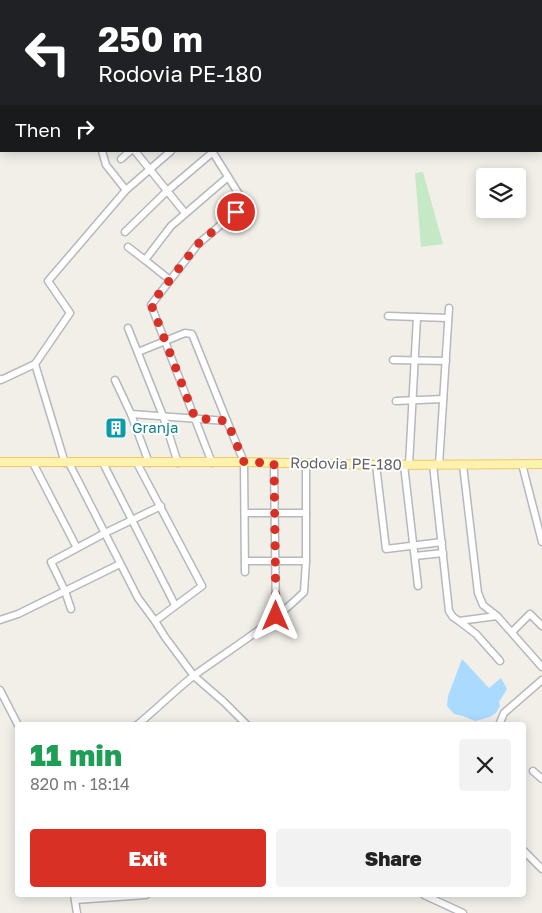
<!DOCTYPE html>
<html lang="en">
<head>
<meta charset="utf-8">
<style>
  :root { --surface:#fff; --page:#f2f2f2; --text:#222; --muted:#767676; --accent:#d93025 }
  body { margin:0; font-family:"Golos Text",sans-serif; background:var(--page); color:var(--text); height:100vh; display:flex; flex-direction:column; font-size:19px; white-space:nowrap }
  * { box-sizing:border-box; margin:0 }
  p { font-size:16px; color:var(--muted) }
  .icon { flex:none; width:28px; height:28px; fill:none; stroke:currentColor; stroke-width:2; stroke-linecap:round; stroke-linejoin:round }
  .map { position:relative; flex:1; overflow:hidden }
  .sheet { position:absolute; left:15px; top:722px; width:511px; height:175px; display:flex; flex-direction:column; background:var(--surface); border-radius:5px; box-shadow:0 2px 12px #0003 }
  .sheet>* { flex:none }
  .banner { position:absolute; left:0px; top:0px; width:542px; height:152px; box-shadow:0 2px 12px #0003; background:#202124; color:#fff; overflow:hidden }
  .fabs { position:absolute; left:476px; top:168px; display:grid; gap:10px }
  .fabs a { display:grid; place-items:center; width:50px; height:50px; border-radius:5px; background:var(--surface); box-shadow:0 2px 12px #0003; font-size:25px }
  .pin { position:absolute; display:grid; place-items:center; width:42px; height:42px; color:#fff; margin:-21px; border:2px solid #fff; border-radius:50%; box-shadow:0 1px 5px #0007 }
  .me { position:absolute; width:55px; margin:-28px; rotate:0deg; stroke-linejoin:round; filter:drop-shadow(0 0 4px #0008) }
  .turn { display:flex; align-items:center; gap:18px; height:105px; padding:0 15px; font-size:22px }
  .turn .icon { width:65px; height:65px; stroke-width:2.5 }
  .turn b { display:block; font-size:35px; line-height:42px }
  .then { display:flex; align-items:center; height:48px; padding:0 15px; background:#0003; gap:10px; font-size:19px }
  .round { display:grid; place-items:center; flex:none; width:52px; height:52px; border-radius:5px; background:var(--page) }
  .head { display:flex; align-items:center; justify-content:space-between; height:85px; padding:0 15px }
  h1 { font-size:30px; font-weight:800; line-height:38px; color:#1e9e55 }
  .button { display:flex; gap:10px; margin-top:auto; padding:10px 15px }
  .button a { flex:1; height:58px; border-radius:5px; background:var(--accent); color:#fff; font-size:20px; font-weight:800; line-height:58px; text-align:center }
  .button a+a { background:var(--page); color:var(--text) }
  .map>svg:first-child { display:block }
</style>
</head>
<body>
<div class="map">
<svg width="542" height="913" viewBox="0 0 542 913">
  <rect width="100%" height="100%" fill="#f1efe8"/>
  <polygon fill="#c5e8c5" points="423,172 443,244 421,247 415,173"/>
  <polygon fill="#aadaff" points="462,659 489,688 501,678 507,689 499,702 500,706 496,713 490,717 475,721 463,716 454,714 447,706 448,696"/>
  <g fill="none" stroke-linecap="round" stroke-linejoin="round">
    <g stroke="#b5b8bc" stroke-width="9">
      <g id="minor">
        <polyline points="10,1 15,0"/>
        <polyline points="89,1 90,0"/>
        <polyline points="0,3 1,3"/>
        <polyline points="102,151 106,165 126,190"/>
        <polyline points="135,151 185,213"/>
        <polyline points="121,159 130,151"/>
        <polyline points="125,232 167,191 213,152"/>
        <polyline points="128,247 145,260"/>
        <polyline points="170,280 145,260 171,226 228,177"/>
        <polyline points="388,316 448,318"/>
        <polyline points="128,328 163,416 178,463"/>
        <polyline points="138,352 185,333 192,334 227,421"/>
        <polyline points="393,360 446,361"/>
        <polyline points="35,364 65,463"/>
        <polyline points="0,379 1,380 35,364 70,313 48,281 126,190 171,151"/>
        <polyline points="115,380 131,414 149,463"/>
        <polyline points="396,401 443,399"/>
        <polyline points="131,414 227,421 244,462 245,572"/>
        <polyline points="33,463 77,548"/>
        <polyline points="69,463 138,598 155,621"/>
        <polyline points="103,463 175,605"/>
        <polyline points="137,463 202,586 155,621 165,637 194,676 224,702 247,725"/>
        <polyline points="212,463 151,305 198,244 236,212 241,204 240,196 212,151"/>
        <polyline points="274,463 276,616"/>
        <polyline points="522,464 542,542"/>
        <polyline points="376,465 386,549 442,542"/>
        <polyline points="404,465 418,586"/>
        <polyline points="409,465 417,317"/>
        <polyline points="433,465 449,611 453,617 459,621 497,616 542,667"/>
        <polyline points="439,465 449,308"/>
        <polyline points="463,465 478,593 483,605 497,616"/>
        <polyline points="245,513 306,513"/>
        <polyline points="415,556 443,553"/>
        <polyline points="245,561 306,561 306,464"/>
        <polyline points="71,609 65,591 51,562 105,533 161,506"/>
        <polyline points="0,620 18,614 120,564"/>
        <polyline points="459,621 476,634 500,661"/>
        <polyline points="512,632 530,614 542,626"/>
        <polyline points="0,690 18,725"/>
        <path d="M137,725C157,709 175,690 196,674C232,648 272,624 304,592L306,561"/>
        <polyline points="499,725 504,713 542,680"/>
        <polyline points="533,771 542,779"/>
        <polyline points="524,851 542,869"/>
        <polyline points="74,895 77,913"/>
        <polyline points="424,895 463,913"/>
        <polyline points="75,900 146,895"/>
      </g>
    </g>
    <g stroke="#f2c960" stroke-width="10">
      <polyline id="major" points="0,462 244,462 376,465 542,464"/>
    </g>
    <use href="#minor" stroke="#fff" stroke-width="6"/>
    <use href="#major" stroke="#fff2af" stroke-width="8"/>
  </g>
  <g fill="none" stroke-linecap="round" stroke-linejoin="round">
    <polyline stroke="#d93025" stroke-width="9" stroke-dasharray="0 16.2" points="236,212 198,244 151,304 195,418 227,421 244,462 274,463 276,616"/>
  </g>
  <defs>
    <g id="building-square" transform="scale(1.125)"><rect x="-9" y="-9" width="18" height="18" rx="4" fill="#0f9aa8" stroke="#fff"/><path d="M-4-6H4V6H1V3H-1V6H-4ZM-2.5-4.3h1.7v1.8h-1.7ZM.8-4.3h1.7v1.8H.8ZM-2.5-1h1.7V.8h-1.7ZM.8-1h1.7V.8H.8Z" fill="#fff"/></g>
  </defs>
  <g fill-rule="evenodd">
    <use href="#building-square" x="116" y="428"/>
  </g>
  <g text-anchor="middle" stroke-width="4" stroke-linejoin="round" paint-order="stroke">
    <g font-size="15" fill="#0d838f" stroke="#fff" text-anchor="start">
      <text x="132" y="433">Granja</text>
    </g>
    <g font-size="15" fill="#5f6368" stroke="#fff">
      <text transform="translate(346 464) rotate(1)" y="5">Rodovia PE-180</text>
    </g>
  </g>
</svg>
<div class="fabs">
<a><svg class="icon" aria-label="layers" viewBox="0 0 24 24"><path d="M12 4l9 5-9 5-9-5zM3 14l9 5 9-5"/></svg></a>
</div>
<div class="pin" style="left:236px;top:212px;background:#d93025"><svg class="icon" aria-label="arrive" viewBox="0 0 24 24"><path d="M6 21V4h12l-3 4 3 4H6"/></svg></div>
<svg class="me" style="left:276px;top:616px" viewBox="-20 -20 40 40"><path d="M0-17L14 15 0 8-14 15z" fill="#d93025" stroke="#fff" stroke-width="4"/></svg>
<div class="banner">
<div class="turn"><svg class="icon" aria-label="left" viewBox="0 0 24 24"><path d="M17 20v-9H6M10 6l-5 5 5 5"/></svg><div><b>250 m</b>Rodovia PE-180</div></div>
<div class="then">Then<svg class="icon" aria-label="right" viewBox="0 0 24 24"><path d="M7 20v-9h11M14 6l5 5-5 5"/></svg></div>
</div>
<section class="sheet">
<div class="head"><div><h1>11 min</h1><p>820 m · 18:14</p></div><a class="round"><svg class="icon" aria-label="close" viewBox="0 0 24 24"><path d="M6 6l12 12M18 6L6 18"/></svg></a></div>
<div class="button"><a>Exit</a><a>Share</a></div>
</section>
</div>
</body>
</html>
